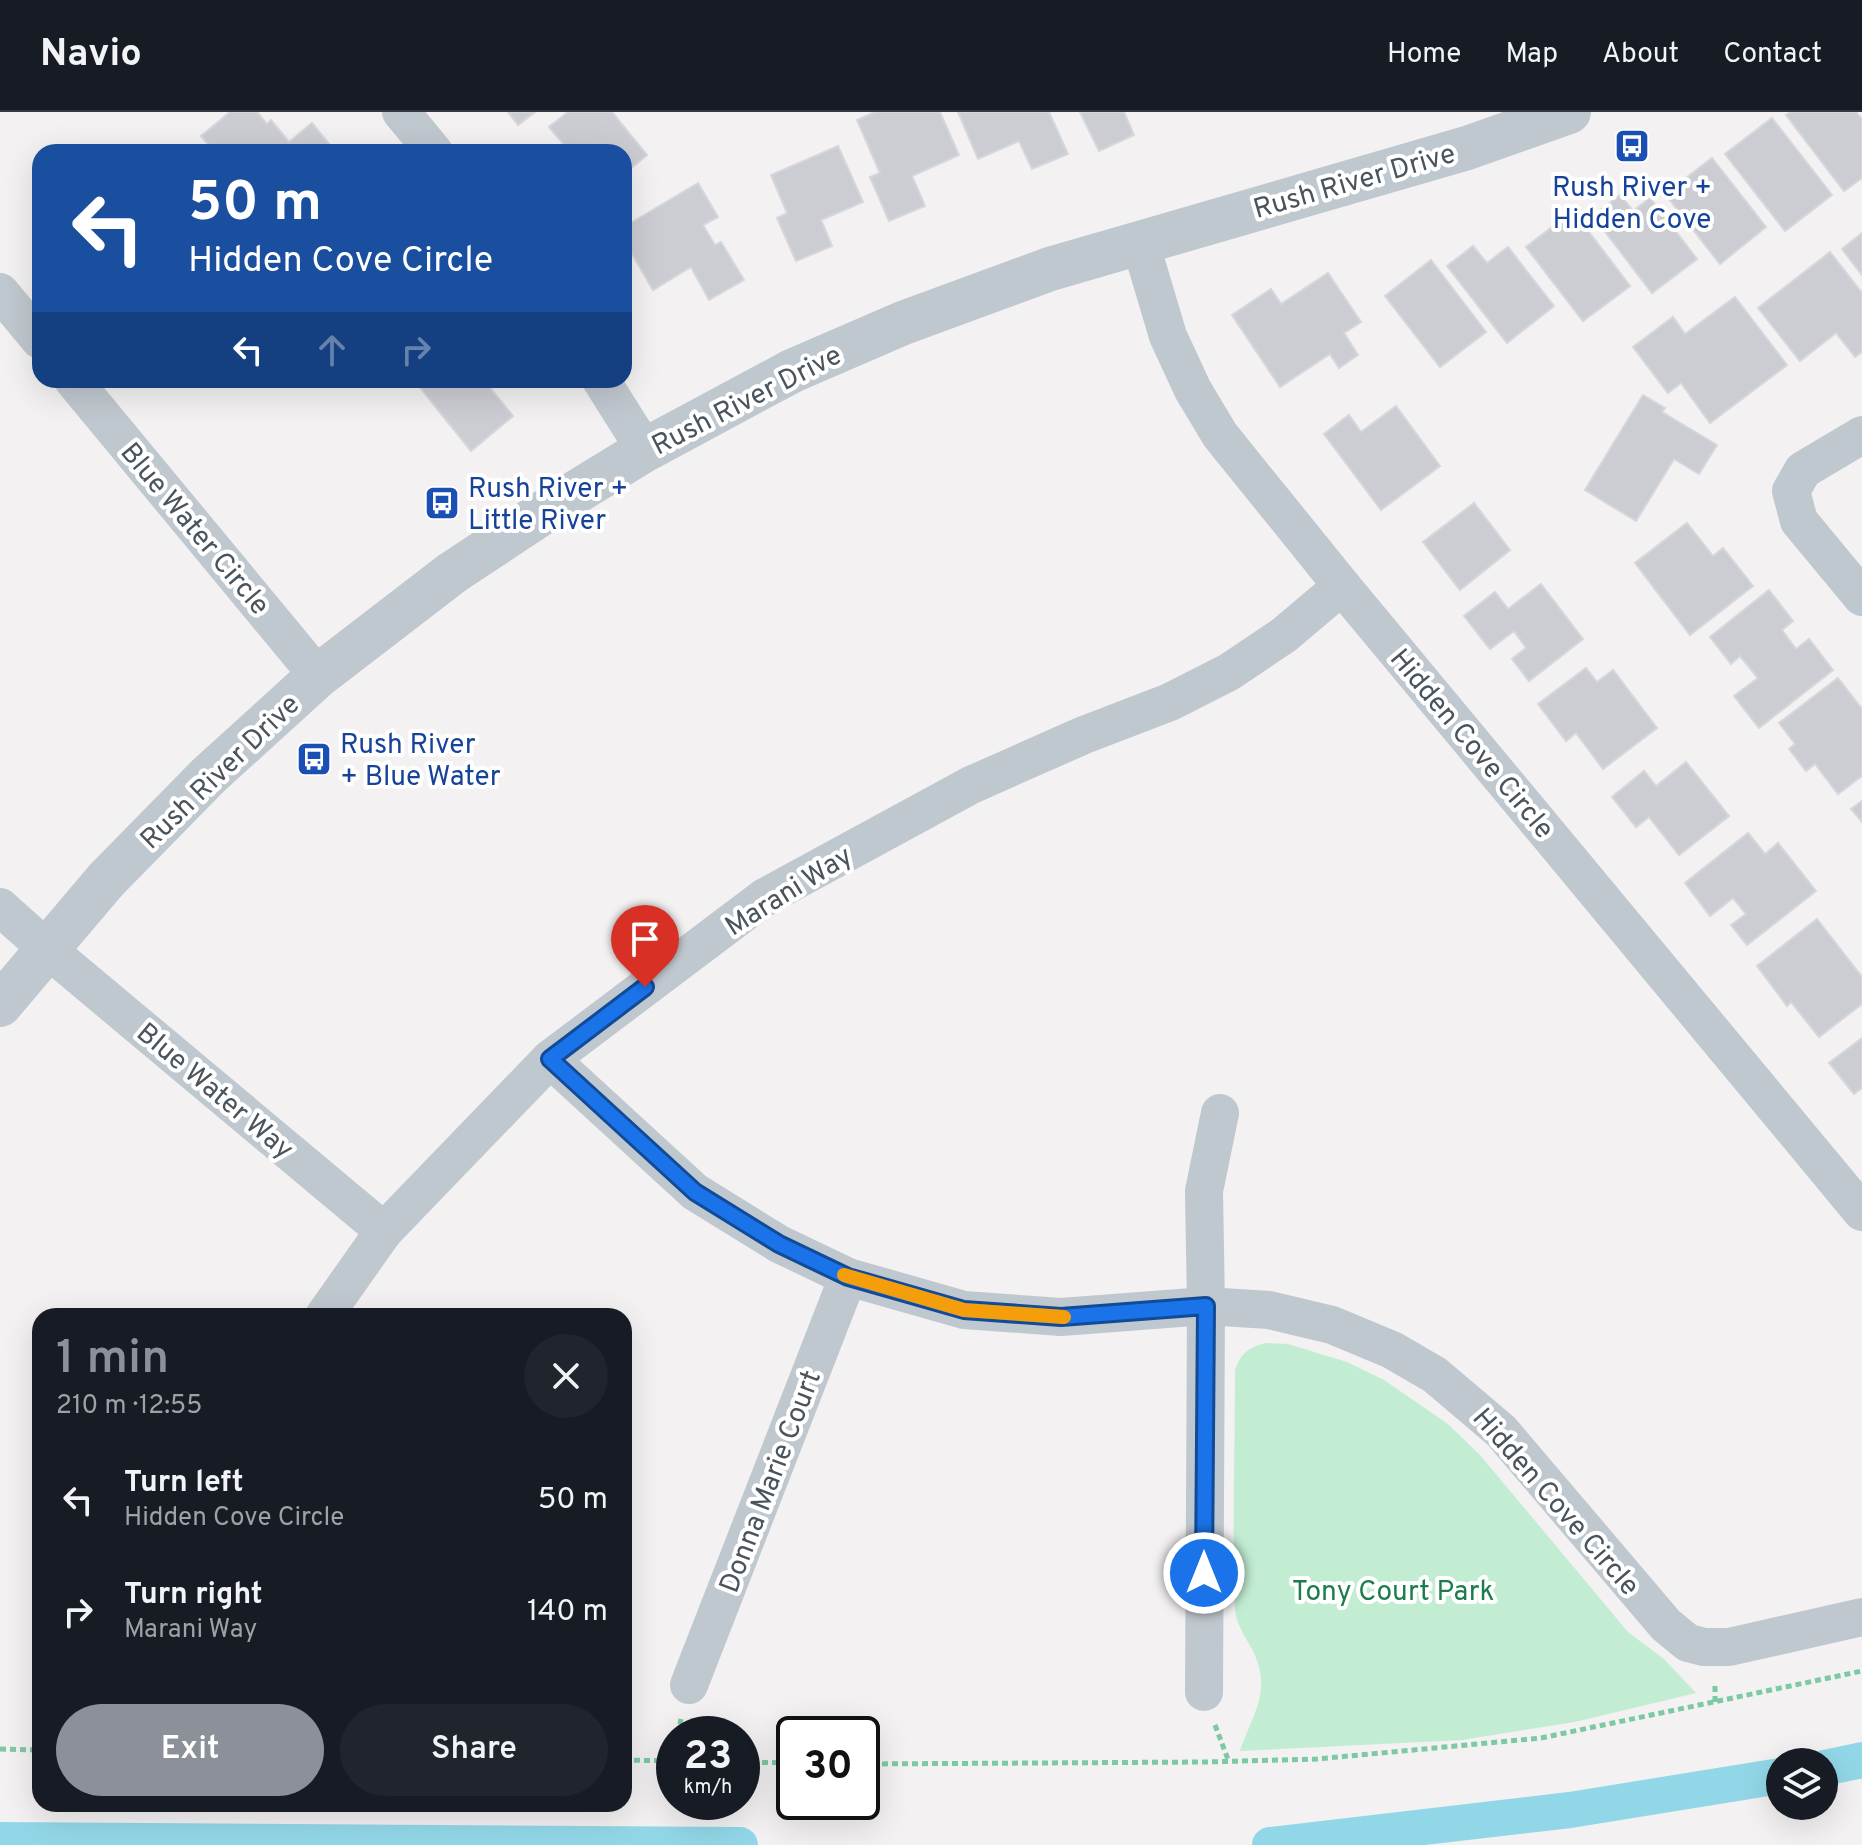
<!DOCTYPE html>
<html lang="en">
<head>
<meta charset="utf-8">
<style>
  :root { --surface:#171b24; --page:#20242c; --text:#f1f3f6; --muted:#9ea1a6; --line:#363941; --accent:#8c9099 }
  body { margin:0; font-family:Overpass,sans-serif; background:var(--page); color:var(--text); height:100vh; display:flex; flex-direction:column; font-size:30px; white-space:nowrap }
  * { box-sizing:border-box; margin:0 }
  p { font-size:26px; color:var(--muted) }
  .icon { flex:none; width:44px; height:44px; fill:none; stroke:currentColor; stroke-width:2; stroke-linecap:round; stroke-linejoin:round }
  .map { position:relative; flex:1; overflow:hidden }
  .drawer { position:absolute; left:32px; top:1196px; width:600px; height:504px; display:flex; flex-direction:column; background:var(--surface); border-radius:24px; box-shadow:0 8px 32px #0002 }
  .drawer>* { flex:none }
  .hud { position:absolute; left:32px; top:32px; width:600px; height:244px; border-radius:24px; box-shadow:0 8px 32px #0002; background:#1a4fa0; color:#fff; overflow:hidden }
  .tools { position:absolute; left:1766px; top:1636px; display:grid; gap:16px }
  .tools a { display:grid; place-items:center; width:72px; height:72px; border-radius:50%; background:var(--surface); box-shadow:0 8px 32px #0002; font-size:40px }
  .speed { position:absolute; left:656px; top:1604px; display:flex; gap:16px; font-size:40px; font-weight:700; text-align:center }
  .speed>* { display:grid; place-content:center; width:104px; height:104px; border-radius:50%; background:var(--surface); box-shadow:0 8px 32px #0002; line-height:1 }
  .speed small { font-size:20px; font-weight:400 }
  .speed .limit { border:4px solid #111; border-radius:12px; background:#fff; color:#111 }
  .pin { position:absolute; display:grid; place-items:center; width:68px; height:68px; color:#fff; margin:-82px -34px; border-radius:50% 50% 50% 0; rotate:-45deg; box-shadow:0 0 8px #0007 }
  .pin .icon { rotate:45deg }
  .me { position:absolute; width:88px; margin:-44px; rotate:0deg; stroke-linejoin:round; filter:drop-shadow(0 0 6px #0008) }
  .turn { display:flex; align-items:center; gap:28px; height:168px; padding:0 24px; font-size:36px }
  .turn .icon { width:104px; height:104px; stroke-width:2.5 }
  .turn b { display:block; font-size:56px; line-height:68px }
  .lanes { display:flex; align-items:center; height:76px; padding:0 24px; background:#0003; justify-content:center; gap:40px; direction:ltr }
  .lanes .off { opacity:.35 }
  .round { display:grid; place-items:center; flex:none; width:84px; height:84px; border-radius:42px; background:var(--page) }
  .headline { display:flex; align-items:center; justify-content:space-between; height:136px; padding:0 24px }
  h1 { font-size:48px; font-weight:600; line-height:60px; color:var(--accent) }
  .primary-button { display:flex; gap:16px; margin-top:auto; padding:16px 24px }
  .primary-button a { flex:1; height:92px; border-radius:48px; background:var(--accent); color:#fff; font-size:32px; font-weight:600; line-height:92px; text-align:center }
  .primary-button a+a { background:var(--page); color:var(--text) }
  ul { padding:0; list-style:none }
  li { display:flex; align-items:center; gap:24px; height:112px; padding:0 24px }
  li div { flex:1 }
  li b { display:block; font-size:30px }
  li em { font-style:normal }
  header { display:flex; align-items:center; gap:48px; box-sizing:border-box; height:112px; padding:0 40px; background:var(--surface); border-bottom:2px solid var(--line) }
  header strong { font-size:38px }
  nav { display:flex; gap:44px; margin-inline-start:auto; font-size:28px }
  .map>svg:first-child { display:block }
</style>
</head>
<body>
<header>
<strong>Navio</strong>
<nav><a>Home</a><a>Map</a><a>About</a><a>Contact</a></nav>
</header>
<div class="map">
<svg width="1862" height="1733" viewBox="0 0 1862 1733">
  <rect width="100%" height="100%" fill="#f3f1f1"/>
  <path fill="#c3edd3" d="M1266,1231L1288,1232L1347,1250L1384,1268L1448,1312L1480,1343L1628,1520L1664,1547L1696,1581L1575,1610L1462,1628L1240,1639C1252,1603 1272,1580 1254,1541C1247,1527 1236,1513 1235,1497C1232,1417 1235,1337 1235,1258C1241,1241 1249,1235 1266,1231Z"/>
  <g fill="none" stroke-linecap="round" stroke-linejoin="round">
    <polyline stroke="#92d7e8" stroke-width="10" points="1852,1652 1862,1659"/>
    <g stroke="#92d7e8" stroke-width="36">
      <polyline points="1824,1656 1862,1648"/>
      <polyline points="0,1728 740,1733"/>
      <polyline points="1270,1733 1570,1698 1780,1664"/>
    </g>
  </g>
  <g fill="#cbcdd3" stroke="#d5d7dc" stroke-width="2">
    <polygon points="230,0 257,0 267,12 271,8 289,30 312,11 334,38 331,40 215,40 201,24"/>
    <polygon points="508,0 535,0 518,13"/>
    <polygon points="568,0 612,0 647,43 624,62 624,40 570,40 549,15"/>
    <polygon points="875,0 940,0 959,43 912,64 925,94 889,109 870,65 880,61 857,8"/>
    <polygon points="958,0 1049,0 1068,42 1032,57 1019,29 978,47"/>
    <polygon points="1080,0 1124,0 1134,23 1099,39"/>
    <polygon points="1791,0 1856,0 1862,7 1862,66 1844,79 1786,3"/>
    <polygon points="1772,6 1832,83 1785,119 1725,42"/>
    <polygon points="838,34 863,90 821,108 832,134 796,149 777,106 787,101 771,63"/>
    <polygon points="1712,46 1766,115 1720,152 1665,82"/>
    <polygon points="698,71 718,105 703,113 715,133 721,130 744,168 709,188 691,155 653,178 624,128 624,115"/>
    <polygon points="1620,83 1633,99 1650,86 1697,147 1652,181 1593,104"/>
    <polygon points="1573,99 1630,174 1583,209 1526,135"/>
    <polygon points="1862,121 1862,163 1842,137"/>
    <polygon points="1473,134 1487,151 1508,135 1554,194 1507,231 1447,154"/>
    <polygon points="1830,140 1862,181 1862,240 1855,245 1836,221 1800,249 1758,196"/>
    <polygon points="1431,148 1486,220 1440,255 1385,184"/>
    <polygon points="1328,161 1361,210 1344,221 1358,243 1339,256 1330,242 1280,275 1232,203 1271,177 1281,192"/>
    <polygon points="1735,185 1787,253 1710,311 1681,271 1668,281 1633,235 1673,205 1685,222"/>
    <polygon points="414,268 476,268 482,276 487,272 513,304 471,339"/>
    <polygon points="1643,283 1665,296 1662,300 1717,333 1699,362 1674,347 1636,409 1585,378"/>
    <polygon points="1396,294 1440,354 1381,398 1324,322 1349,303 1361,320"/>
    <polygon points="1474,391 1510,438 1460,478 1423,430"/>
    <polygon points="1687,411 1713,444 1723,436 1753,474 1690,523 1635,451"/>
    <polygon points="1541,472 1583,527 1529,569 1512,547 1526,536 1514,519 1490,537 1464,504 1495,480 1508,497"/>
    <polygon points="1769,478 1793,509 1782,518 1796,537 1809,527 1833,558 1759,616 1734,584 1758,566 1740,544 1731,552 1710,525"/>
    <polygon points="1586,556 1597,570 1613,558 1657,616 1603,657 1576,621 1566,629 1538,592"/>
    <polygon points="1838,566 1862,597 1862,664 1838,682 1815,652 1806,659 1789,637 1795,632 1779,611"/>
    <polygon points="1686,650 1729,704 1679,743 1649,705 1636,715 1612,685 1644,659 1656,674"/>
    <polygon points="1862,689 1862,710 1851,697"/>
    <polygon points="1748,721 1765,742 1778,731 1816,779 1747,833 1731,813 1746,802 1733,786 1710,804 1685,771"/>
    <polygon points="1817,807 1862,865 1862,892 1819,925 1791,890 1787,894 1757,854"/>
    <polygon points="1862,926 1862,976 1854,982 1829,951"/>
  </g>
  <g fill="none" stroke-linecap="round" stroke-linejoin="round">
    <g stroke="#7ccaa3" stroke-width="5" stroke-dasharray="6 4" stroke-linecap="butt">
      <polyline points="1715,1590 1715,1571"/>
      <polyline points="1215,1613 1229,1650"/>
      <polyline points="678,1622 681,1607"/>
      <polyline points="0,1637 40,1638"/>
      <polyline points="624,1648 674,1649"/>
      <polyline points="742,1650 794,1651"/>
      <polyline points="862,1652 1206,1650 1317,1647 1541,1626 1862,1559"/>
    </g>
    <g stroke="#c0c8cf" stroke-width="38">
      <polyline points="401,0 434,40"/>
      <polyline points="1140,130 1168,224 1193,278 1220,323 1342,474 1862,1100"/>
      <polyline points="0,180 40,228"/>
      <polyline points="73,268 318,564"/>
      <polyline points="601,268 645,338"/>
      <polyline points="1862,323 1803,358 1791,379 1799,409 1862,485"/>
      <polyline points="0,795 47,837 384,1119"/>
      <polyline points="550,947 695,1080 779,1132 848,1165 964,1198 1061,1205 1206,1194 1269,1198 1332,1213 1392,1238 1435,1263 1501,1319 1666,1513 1688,1531 1704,1535 1729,1535 1862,1505"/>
      <polyline points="324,1204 384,1119 550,947 765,785 971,673 1084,623 1170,590 1229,560 1284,523 1342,474"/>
      <polyline points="689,1573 848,1165"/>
      <polyline points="1204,1580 1206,1194 1204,1079 1220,1001"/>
    </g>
    <polyline stroke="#c0c8cf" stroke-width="44" points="0,893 106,768 208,664 318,564 452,461 550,396 645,338 792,259 903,211 1050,157 1467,36 1569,0"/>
  </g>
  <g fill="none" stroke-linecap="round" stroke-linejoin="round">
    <g stroke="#114b97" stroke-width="20">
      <polyline id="route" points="645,875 550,947 695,1080 779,1132 848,1165 964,1198 1061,1205 1206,1194 1204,1461"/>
    </g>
    <use href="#route" stroke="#1a73e8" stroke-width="14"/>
    <polyline stroke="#f59e0b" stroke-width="14" points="844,1163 964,1198 1064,1205"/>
  </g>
  <defs>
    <g id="bus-square" transform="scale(1.8)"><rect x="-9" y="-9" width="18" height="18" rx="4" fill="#1a4fb4" stroke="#fff"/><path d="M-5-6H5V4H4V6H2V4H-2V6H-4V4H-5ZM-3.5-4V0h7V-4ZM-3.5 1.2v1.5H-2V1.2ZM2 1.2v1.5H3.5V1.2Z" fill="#fff"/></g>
  </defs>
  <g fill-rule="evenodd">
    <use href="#bus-square" x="1632" y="34"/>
    <use href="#bus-square" x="442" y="391"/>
    <use href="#bus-square" x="314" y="647"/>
  </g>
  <g text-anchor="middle" stroke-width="8" stroke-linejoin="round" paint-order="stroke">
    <g font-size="28" fill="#4a545d" stroke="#fff">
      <text transform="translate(1354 68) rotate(-16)" y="10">Rush River Drive</text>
      <text transform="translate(746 287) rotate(-27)" y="10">Rush River Drive</text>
      <text transform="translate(196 416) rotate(50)" y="10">Blue Water Circle</text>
      <text transform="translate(1473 631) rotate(50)" y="10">Hidden Cove Circle</text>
      <text transform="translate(219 659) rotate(-44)" y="10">Rush River Drive</text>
      <text transform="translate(788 778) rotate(-32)" y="10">Marani Way</text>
      <text transform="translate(216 978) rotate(40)" y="10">Blue Water Way</text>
      <text transform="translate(769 1369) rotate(-69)" y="10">Donna Marie Court</text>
      <text transform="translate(1557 1389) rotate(49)" y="10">Hidden Cove Circle</text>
    </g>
    <g font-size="28" fill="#164399" stroke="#fff" text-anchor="start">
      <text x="1632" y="84" text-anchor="middle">Rush River +<tspan x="1632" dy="32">Hidden Cove</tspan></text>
      <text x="468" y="385">Rush River +<tspan x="468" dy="32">Little River</tspan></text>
      <text x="340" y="641">Rush River<tspan x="340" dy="32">+ Blue Water</tspan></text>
    </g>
    <g font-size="28" fill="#1d7c4b" stroke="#fff">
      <text x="1393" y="1488">Tony Court Park</text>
    </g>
  </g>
</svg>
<div class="tools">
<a><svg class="icon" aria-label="layers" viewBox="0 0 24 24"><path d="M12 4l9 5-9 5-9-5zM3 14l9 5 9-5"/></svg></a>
</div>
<div class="speed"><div>23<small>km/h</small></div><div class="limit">30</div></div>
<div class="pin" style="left:645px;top:875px;background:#d93025"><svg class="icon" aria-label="arrive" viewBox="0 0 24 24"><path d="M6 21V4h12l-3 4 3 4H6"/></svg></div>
<svg class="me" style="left:1204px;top:1461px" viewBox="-20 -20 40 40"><circle r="17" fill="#1a73e8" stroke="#fff" stroke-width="3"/><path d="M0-11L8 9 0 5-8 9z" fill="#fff"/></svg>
<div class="hud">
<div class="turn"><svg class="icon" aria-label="left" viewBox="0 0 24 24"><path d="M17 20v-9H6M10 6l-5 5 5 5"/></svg><div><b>50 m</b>Hidden Cove Circle</div></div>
<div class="lanes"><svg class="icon" aria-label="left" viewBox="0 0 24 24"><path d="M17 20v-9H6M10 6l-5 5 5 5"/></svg><svg class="icon off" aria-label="ahead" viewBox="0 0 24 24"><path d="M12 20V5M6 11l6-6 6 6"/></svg><svg class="icon off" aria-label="right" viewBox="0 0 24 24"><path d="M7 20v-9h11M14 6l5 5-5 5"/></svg></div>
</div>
<section class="drawer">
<div class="headline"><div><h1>1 min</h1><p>210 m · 12:55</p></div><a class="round"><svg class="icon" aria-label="close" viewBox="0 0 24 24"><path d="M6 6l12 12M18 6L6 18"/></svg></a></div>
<ul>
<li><svg class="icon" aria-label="left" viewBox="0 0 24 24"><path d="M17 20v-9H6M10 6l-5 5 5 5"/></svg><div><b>Turn left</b><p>Hidden Cove Circle</p></div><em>50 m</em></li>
<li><svg class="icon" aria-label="right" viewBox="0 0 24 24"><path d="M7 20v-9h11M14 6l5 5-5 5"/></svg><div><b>Turn right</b><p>Marani Way</p></div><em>140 m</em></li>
</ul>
<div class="primary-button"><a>Exit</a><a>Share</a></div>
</section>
</div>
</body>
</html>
